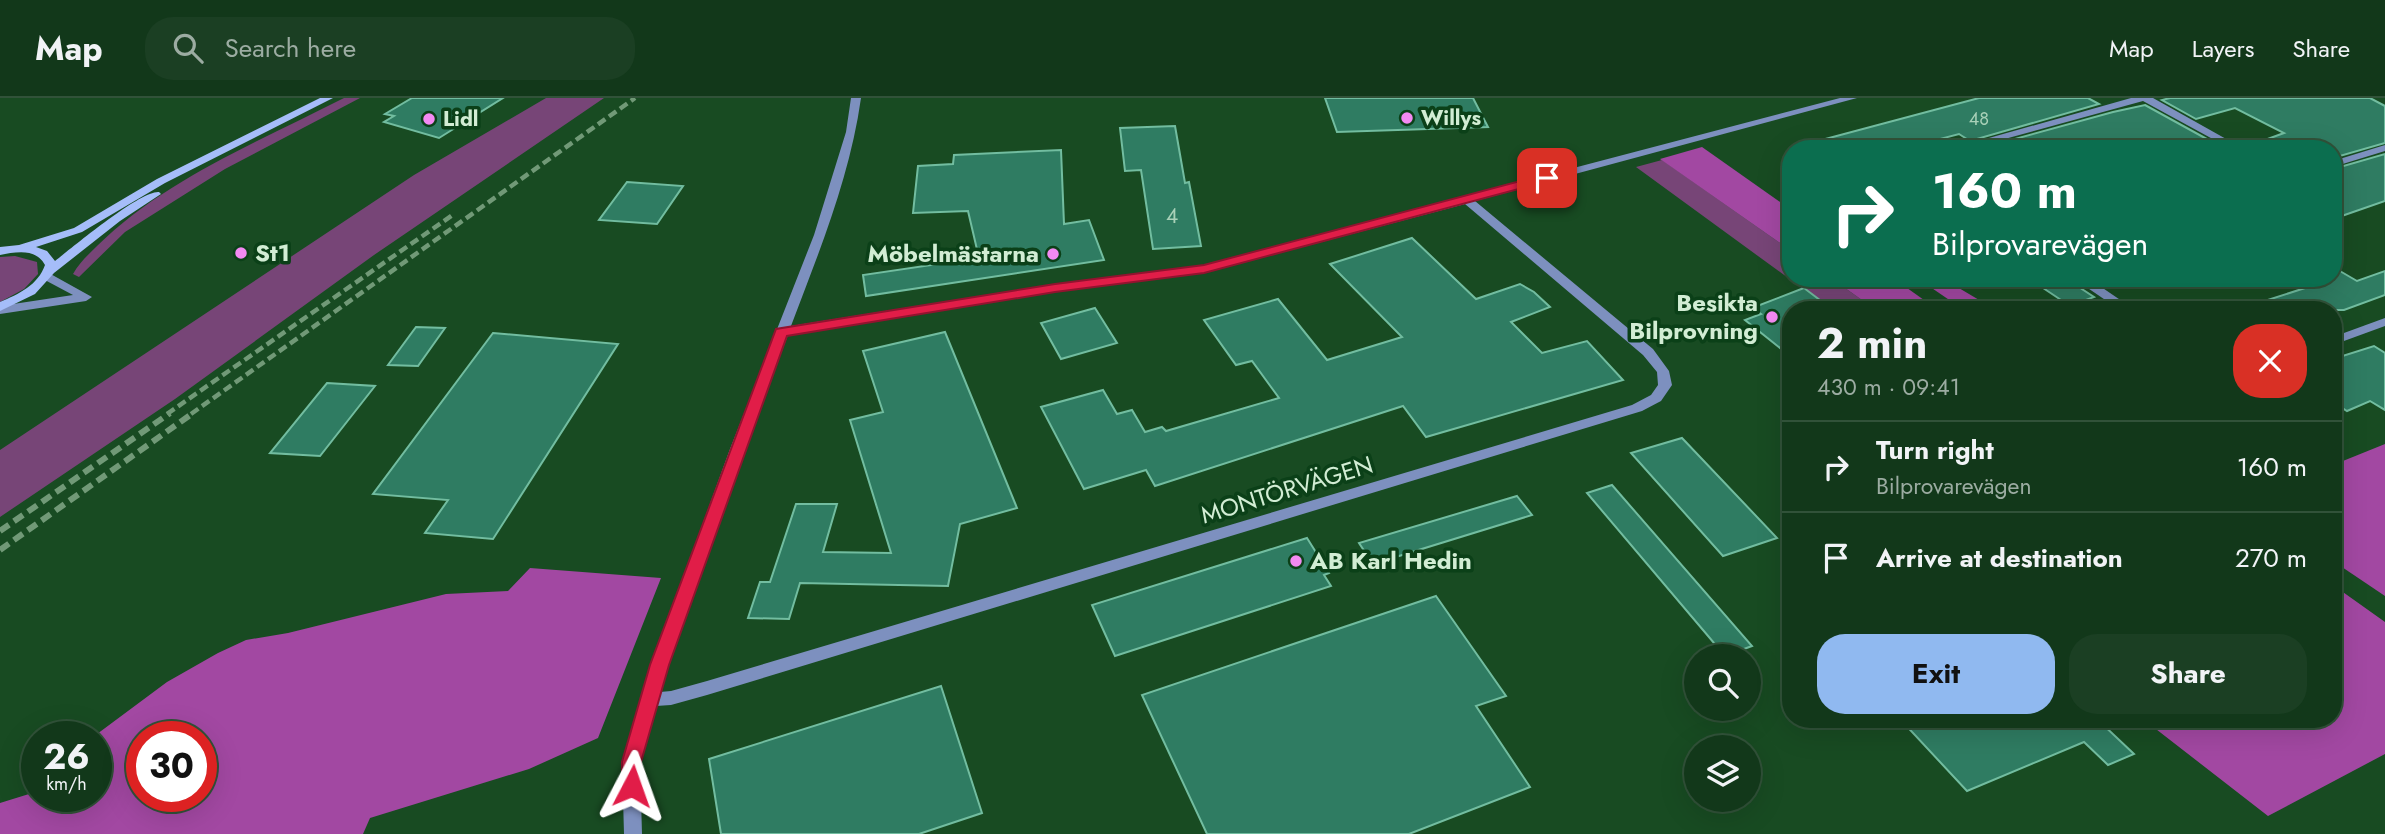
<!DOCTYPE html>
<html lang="en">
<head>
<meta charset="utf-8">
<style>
  :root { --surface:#12381a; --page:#1b3f23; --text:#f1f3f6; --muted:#9caca2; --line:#315239; --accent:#90b9f0 }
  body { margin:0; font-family:Jost,sans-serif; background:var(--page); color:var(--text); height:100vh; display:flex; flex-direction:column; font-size:26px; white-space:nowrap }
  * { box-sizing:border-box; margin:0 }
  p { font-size:23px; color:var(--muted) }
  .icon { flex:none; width:38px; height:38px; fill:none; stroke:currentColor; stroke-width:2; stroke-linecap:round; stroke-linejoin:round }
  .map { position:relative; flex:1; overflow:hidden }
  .panel { position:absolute; left:1782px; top:203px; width:560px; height:427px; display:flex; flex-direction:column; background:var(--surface); border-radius:28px; box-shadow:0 7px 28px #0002,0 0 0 2px var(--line) }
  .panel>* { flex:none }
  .banner { position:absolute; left:1782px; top:42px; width:560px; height:147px; border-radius:28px; box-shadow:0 7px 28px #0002,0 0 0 2px var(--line); background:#0b6e4f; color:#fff; overflow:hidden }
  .tools { position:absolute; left:1684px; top:546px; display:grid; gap:14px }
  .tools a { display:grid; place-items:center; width:77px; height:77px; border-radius:50%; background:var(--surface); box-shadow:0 7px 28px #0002,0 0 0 2px var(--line); font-size:35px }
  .speed { position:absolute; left:21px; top:623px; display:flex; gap:14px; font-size:35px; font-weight:700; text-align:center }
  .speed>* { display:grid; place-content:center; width:91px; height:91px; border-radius:50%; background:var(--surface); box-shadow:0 7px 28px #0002,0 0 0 2px var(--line); line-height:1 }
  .speed small { font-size:18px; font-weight:400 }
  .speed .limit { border:10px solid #d22; background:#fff; color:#111 }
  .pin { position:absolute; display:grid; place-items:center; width:60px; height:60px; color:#fff; margin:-30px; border-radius:14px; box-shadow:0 4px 10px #0006 }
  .me { position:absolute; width:77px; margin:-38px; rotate:4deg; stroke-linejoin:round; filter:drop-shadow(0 0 5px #0008) }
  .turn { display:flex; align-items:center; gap:24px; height:147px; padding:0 35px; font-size:32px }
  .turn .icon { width:91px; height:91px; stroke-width:2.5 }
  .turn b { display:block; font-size:49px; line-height:60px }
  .round { display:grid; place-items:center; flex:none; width:74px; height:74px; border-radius:28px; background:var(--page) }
  .headline { display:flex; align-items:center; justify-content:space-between; height:119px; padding:0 35px }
  h1 { font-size:42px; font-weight:700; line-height:52px }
  .cta { display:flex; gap:14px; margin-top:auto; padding:14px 35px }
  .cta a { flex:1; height:80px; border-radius:28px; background:var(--accent); color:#111; font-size:28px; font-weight:700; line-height:80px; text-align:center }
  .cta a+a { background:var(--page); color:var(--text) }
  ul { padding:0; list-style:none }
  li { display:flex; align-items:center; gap:21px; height:91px; padding:0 35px; border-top:2px solid var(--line) }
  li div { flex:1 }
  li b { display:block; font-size:26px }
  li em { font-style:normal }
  header { display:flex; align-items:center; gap:42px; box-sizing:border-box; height:98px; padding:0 35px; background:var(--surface); border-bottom:2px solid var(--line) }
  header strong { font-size:33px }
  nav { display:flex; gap:38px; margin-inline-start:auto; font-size:24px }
  .search { width:490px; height:63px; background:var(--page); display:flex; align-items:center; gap:18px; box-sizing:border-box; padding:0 24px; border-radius:28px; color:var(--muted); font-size:26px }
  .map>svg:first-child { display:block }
</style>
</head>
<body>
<header>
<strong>Map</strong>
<div class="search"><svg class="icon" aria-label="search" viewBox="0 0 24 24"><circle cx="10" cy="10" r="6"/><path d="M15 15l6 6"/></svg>Search here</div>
<nav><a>Map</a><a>Layers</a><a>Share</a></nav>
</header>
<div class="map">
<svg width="2385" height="736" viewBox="0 0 2385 736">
  <rect width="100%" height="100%" fill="#184b22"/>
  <g fill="#774577">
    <path d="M344,0H360L225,71L125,134L79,179L73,176C79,165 88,157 97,148C165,81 260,43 344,0Z"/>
    <polygon points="546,0 604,0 374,157 175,301 0,419 0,352 414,77"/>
    <polygon points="1662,62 1790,152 1790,180 1831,180 1876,212 1832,212 1636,69"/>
    <polygon points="15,158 37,164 38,176 24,191 0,204 0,159"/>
  </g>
  <g fill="#a248a2" fill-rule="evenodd">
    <polygon points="1702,49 1790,111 1790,152 1660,61"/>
    <polygon points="1831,180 1893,180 1938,212 1876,212"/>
    <polygon points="1917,180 1942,180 1996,212 1964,212"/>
    <polygon points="2385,346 2385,498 2333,463 2333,367"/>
    <path d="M530,470L661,480L598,640L529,671L370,720L363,736H0V705L29,696L37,689V698H96V639H93L167,584L218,555L246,542L288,535L446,496L508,493ZM142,639H201V698H142Z"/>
    <polygon points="2333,487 2385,524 2385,656 2268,718 2143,621 2333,621"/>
  </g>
  <g fill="#2f7c62" stroke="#72bda0" stroke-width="2">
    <polygon points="412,0 503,0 439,40 384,24 394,18 385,16"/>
    <polygon points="1325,0 1473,0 1488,29 1337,34"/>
    <polygon points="1979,0 2088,0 2099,6 1970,43 1959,36 1902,51 1815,51 1814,44"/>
    <polygon points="2170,0 2370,0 2385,8 2385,45 2333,60 2333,51 2249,51 2248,48 2284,35 2235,10 2196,21 2162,2"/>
    <polygon points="2145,7 2225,51 1982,50 2113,14"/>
    <polygon points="1175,28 1185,85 1189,84 1201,148 1153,151 1141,72 1125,73 1120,30"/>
    <polygon points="1061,52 1064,126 1089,122 1104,162 866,198 863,177 979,160 968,113 913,115 918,68 953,66 954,57"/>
    <polygon points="2385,56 2385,103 2333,121 2333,71"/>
    <polygon points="627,84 683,88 657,126 599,122"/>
    <polygon points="1412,140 1476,201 1520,186 1534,194 1550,209 1511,224 1542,255 1587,243 1623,282 1426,339 1403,308 1155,388 1146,372 1084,391 1041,309 1103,292 1117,316 1132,312 1145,334 1162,329 1166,333 1279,300 1252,263 1236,267 1204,222 1278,201 1327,262 1402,239 1330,166"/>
    <polygon points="2333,169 2357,183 2385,173 2385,197 2344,212 2250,212 2249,208 2333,181"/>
    <polygon points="2028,180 2065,180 2094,199 2070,208"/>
    <polygon points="1804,190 1833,212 1790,212 1790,258 1745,222 1761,216 1752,210"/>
    <polygon points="1095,210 1117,245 1061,261 1041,225"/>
    <polygon points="416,229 445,230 418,268 388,267"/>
    <polygon points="945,234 1017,410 960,426 948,488 800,485 789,521 748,520 760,484 770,484 796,406 837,406 823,454 891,455 850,322 883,314 863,253"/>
    <polygon points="493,235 618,246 493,441 425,435 448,402 373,396"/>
    <polygon points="2374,248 2385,255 2385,312 2370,303 2347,313 2333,304 2333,261"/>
    <polygon points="327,285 375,288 320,358 270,355"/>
    <polygon points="1682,340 1777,440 1723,458 1631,355"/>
    <polygon points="1612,387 1752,548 1725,558 1587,395"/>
    <polygon points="1517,398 1532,417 1373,466 1359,445"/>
    <polygon points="1307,440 1329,475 1324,477 1331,488 1115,558 1092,507"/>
    <polygon points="1436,498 1506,598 1476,608 1530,689 1409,736 1207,736 1142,597"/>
    <polygon points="941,588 982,715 919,736 721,736 709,661"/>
    <polygon points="1900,621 2097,621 2134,656 2108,667 2084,644 1967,693"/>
  </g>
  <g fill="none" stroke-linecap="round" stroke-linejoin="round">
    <g fill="#7d90bf" fill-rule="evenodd">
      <path d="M851,0H861C850,79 819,154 791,228L1055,186L1204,167L1840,0H1857L1475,103L1653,251L1669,273L1672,287L1661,303L1642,313L707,597L671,607L656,608L640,664L642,736H624L622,664L651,567L730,351L814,137L846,34ZM1465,106L1643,257L1657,274L1658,287L1651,297L1632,307L707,583L671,593L660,594L744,351L788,237L1055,194L1204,175Z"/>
      <polygon points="2131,0 2153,0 2244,51 2231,51 2143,3 1968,51 1950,51"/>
      <polygon points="2385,47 2385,53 2333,69 2333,63"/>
      <polygon points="47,174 92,199 86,203 0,216 0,208 73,197 43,181 41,178 43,175"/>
      <polygon points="2073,180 2088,180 2135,212 2120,212"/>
      <polygon points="2385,220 2385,228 2333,247 2333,239"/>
    </g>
    <path fill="#a5bdf9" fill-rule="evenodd" d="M320,0H333L165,85L82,134L36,149L47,153L55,163C73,149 141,92 159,94L161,96L120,123L54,175L35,196L0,213V204C19,196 38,187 45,167C36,150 16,154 0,157V149L19,147L74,130L157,81Z"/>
    <g stroke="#719977" stroke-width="4.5" stroke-dasharray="9 4.5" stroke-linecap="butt">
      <polyline points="167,316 454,116"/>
      <polyline points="191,316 635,0"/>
    </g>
    <g stroke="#719977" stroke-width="6" stroke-dasharray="11 6" stroke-linecap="butt">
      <polyline points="0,433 170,315"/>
      <polyline points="0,452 193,315"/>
    </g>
  </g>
  <polygon fill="#e11d48" stroke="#92132f" stroke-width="2" points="1547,76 1554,80 1552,82 1204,175 1055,194 787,238 669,567 641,664 642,688 639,694 632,697 625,694 622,688 622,664 650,567 776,231 1055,186 1204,167"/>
  <g fill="#f38af2" stroke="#0b4018" stroke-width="2.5">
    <circle cx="1407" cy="20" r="7"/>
    <circle cx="429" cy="21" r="7"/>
    <circle cx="241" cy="155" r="7"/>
    <circle cx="1053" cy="156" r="7"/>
    <circle cx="1772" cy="219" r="7"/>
    <circle cx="1296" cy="463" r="7"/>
  </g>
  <g text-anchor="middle" stroke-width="7" stroke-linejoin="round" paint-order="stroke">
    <g font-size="18" fill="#a9d1b8">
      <text x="1979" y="27">48</text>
    </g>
    <g font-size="21" font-weight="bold" fill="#d2edd4" stroke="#0b4018" text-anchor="start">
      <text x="1421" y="27">Willys</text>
      <text x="443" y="28">Lidl</text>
    </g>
    <g font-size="21" fill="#a9d1b8">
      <text x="1172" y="125">4</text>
    </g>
    <g font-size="24" font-weight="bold" fill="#d2edd4" stroke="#0b4018" text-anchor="start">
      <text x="255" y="163">St1</text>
      <text x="1039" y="164" text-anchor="end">Möbelmästarna</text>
      <text x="1758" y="213" text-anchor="end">Besikta<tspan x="1758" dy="28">Bilprovning</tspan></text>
      <text x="1310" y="471">AB Karl Hedin</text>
    </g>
    <g font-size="24" fill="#d2edd4" stroke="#0b4018">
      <text transform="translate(1287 392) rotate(-17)" y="8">MONTÖRVÄGEN</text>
    </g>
  </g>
</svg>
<div class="tools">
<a><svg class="icon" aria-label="search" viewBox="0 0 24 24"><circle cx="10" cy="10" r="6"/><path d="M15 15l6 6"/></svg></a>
<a><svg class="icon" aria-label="layers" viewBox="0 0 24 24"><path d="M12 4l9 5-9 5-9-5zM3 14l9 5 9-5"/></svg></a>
</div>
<div class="speed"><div>26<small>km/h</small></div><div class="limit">30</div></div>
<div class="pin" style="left:1547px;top:80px;background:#d93025"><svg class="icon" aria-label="arrive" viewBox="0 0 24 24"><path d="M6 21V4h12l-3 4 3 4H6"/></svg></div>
<svg class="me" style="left:632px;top:688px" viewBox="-20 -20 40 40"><path d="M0-17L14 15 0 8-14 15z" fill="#e11d48" stroke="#fff" stroke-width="4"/></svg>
<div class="banner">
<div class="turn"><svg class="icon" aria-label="right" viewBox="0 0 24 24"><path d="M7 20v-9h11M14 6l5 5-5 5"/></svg><div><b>160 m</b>Bilprovarevägen</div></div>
</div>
<section class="panel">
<div class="headline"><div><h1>2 min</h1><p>430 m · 09:41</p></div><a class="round" style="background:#d93025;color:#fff"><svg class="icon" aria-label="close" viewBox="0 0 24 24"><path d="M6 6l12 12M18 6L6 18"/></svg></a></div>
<ul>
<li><svg class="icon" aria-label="right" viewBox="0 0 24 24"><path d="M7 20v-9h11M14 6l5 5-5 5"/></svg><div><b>Turn right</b><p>Bilprovarevägen</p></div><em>160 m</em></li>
<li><svg class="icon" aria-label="arrive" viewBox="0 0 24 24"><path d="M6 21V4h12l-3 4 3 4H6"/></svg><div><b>Arrive at destination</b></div><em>270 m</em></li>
</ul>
<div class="cta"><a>Exit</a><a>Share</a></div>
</section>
</div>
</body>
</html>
